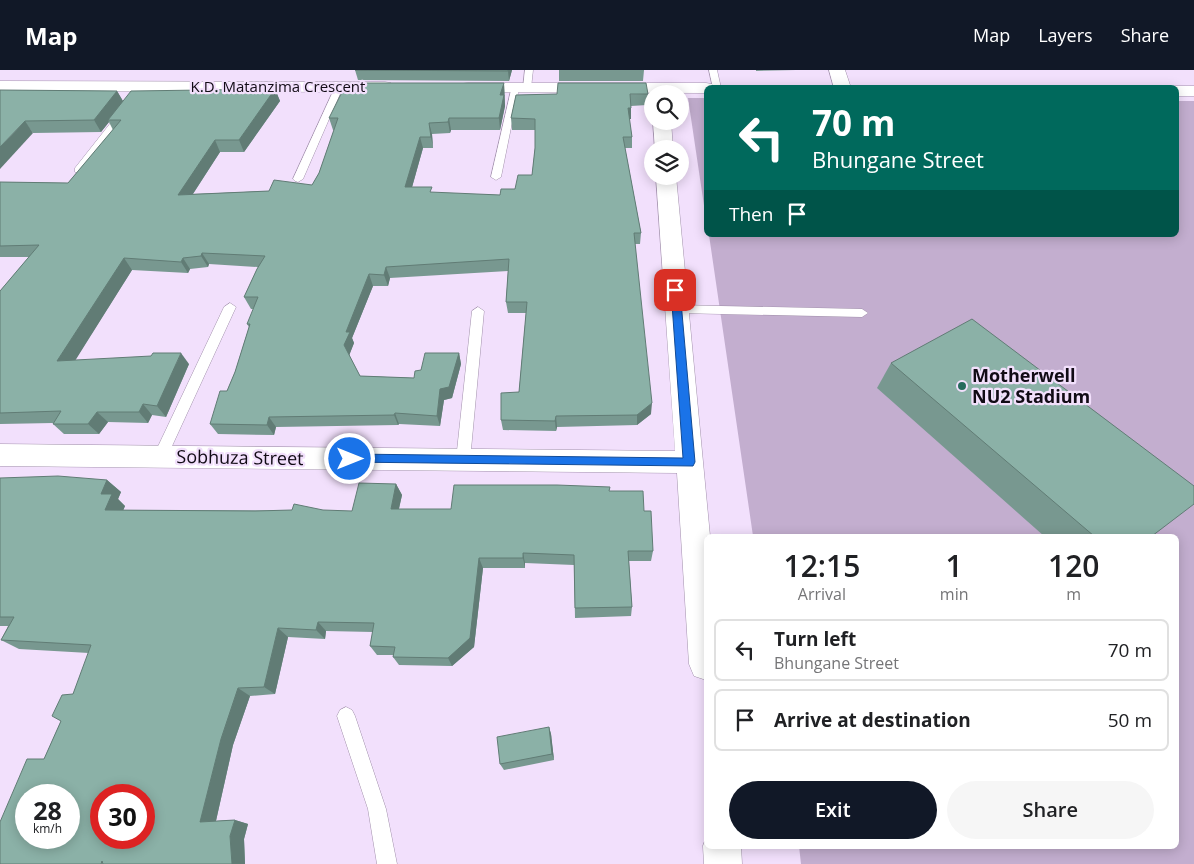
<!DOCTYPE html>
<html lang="en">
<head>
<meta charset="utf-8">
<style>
  :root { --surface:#fff; --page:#f6f6f6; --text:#202124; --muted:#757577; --line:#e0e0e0; --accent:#111827 }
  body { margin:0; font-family:"Open Sans",sans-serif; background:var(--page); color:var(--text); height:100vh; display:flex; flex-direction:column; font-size:19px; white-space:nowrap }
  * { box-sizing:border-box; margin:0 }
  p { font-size:16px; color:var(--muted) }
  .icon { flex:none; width:28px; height:28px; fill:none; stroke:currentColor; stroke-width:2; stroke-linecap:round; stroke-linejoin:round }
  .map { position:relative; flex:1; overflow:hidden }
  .drawer { position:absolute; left:704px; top:464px; width:475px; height:315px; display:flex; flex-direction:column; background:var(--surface); border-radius:8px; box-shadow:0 2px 12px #0003 }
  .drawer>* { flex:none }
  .top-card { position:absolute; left:704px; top:15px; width:475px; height:152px; border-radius:8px; box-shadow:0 2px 12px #0003; background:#00695c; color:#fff; overflow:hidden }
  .controls { position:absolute; left:644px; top:15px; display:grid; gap:10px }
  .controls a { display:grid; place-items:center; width:45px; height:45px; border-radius:50%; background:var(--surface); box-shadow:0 2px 12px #0003; font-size:25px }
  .speed { position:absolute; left:15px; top:714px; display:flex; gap:10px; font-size:25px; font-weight:700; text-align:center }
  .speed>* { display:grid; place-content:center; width:65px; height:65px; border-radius:50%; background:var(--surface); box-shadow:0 2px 12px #0003; line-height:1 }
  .speed small { font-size:12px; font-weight:400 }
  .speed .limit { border:8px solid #d22; background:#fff; color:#111 }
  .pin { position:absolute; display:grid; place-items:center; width:42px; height:42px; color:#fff; margin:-21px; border-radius:10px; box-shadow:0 2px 8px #0006 }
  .me { position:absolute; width:55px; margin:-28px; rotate:90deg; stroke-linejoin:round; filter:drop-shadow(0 0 4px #0008) }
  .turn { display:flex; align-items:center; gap:18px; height:105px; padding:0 25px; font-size:22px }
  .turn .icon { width:65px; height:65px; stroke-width:2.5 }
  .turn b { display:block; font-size:35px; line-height:42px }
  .then { display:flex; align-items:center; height:48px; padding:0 25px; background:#0003; gap:10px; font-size:19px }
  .eta { display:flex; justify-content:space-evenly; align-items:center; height:85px; text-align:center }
  .eta b { font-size:30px; font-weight:600; line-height:35px }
  .action { display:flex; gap:10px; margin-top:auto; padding:10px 25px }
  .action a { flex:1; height:58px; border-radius:30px; background:var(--accent); color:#fff; font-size:20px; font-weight:600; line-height:58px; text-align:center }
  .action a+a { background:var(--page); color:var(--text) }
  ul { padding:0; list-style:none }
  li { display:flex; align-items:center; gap:15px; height:62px; margin:0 10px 8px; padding:0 15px; border:2px solid var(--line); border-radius:8px }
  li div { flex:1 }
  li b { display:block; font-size:19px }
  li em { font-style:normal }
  header { display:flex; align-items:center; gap:30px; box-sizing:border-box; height:70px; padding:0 25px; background:var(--accent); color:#fff }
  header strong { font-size:24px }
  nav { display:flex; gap:28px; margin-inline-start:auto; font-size:18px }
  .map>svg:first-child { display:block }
</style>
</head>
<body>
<header>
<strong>Map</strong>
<nav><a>Map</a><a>Layers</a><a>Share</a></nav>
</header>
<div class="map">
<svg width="1194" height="794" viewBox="0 0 1194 794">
  <rect width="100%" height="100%" fill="#f2e0fc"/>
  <g fill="#c3aecf">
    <polygon points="688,28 706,28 706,149"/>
    <polygon points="1176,31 1194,31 1194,794 801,794 799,776 1176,776 1176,466 753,466 709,165 1176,165"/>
  </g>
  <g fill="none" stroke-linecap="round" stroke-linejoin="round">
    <g stroke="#a291ac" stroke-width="1">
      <g id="lane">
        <polygon points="525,0 533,0 531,18 527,21 523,18"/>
        <polygon points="709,0 717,0 721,18 713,18"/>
        <polygon points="336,15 343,17 303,109 298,112 295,111 293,109"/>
        <polygon points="512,16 519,18 501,107 496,110 491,107"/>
        <polygon points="123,40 127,43 81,102 75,102 75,98 120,41"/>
        <polygon points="230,233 236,237 167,387 165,391 160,393 155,391 153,387 224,237"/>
        <polygon points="677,235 862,239 868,243 862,247 677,243 671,239"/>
        <polygon points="478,237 484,241 470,390 468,394 463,396 458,394 456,390 472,241"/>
        <polygon points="346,637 352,640 355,646 386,739 397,794 377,794 368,739 337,646 340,640"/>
      </g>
    </g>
    <g stroke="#a291ac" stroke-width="1">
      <g id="street">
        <polygon points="829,0 845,0 851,18 834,18"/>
        <polygon points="0,11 385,12 391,13 393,17 391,21 385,22 0,21"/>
        <polygon points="468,13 706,13 712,14 714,18 706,18 706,23 462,22 460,18 462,14"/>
        <polygon points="1176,16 1194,16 1194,26 1176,26 1176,18 1170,18"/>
        <polygon points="653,51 671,51 673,79 655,79"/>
        <polygon points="656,106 676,106 710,466 706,466 706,610 694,606 689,594 677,403 0,396 0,374 675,381"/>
        <polygon points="706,768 706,776 741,776 742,794 704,794 703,776"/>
      </g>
    </g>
    <use href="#lane" fill="#fff" fill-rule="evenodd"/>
    <use href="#street" fill="#fff" fill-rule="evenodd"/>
  </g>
  <g fill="#789890">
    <polygon points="355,0 512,0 509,11 358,10"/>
    <polygon points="559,0 644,0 643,11 559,11"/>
    <polygon points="756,0 796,0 756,1"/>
    <polygon points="504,13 505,36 500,60 451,60 450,63 432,64 433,78 423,78 412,117 433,123 500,125 515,119 532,105 535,78 535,60 512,60 511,48 516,25 648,24 647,35 631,36 631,49 629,49 632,67 632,78 625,78 641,163 640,174 635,174 651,344 637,355 557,357 556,361 503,360 501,350 519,322 526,243 508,243 506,232 508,201 390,208 388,216 373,216 352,268 354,273 349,285 360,306 414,308 421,300 459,283 461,294 452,328 444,330 440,356 399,354 398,355 276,357 274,365 218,364 210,354 227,321 235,302 249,257 247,254 254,239 251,239 244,227 258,197 209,194 208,197 190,199 188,203 132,200 75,290 189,294 166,347 152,345 148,353 108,352 99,364 64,364 53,354 53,353 0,354 0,221 29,187 0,187 0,112 68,113 113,60 109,52 101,62 33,63 0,20 117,21 123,31 275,19 280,31 244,82 220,82 193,124 269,121 312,115 319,103 334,60 333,60 329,48"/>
    <polygon points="891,293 1152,466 1044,466 877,318"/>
    <polygon points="0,408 107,410 121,422 118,429 125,436 123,440 352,441 396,414 402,425 399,439 451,439 609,421 644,441 653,481 651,491 629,491 632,537 631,546 575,548 574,495 525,493 525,498 483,498 474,577 452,596 399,595 393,587 393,585 377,585 370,576 373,562 326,561 325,569 288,567 275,624 250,626 233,675 216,751 235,750 248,754 244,769 245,794 0,794 44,689 73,624 89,583 19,579 1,570 8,556 0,556"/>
    <polygon points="549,657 551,664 554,690 504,700 500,694"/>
  </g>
  <g fill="#617c75">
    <polygon points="508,0 512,0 509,11 508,1"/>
    <polygon points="504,13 505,36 500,60 499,48 500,25"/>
    <polygon points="275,19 280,31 244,82 239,70"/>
    <polygon points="117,21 124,33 108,50 109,52 101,62 94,50"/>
    <polygon points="628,38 631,38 631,49 627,49"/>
    <polygon points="449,48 451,60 450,63 448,52"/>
    <polygon points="25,51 33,63 0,99 0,77"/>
    <polygon points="429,53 432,64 433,78 431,67"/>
    <polygon points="420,67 423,78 409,128 405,117"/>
    <polygon points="215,70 220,82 185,136 178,125"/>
    <polygon points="202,183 209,194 208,197 201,186"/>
    <polygon points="124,188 132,200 68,302 57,291"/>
    <polygon points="183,188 190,199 188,203 181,192"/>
    <polygon points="386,197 390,208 388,216 384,205"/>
    <polygon points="369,204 373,216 352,268 354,273 349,286 344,275 346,262"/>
    <polygon points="181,283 189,294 166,347 157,336"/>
    <polygon points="459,283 461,294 452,328 444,330 440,356 437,346 440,319"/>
    <polygon points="652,333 651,344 637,355 637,345"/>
    <polygon points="143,334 152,345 148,353 139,342"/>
    <polygon points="97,342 108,352 99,364 88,354"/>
    <polygon points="395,343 399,354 398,355 394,345"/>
    <polygon points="556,346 557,357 556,361 555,351"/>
    <polygon points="269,347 276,357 274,365 267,355"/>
    <polygon points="107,410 121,422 118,429 125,436 119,451 105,440 101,424"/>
    <polygon points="396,414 402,425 396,451 391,439"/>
    <polygon points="523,483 525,493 525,498 523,488"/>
    <polygon points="479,488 483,498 474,577 452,596 448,588"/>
    <polygon points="318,552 326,561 325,569 316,560"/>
    <polygon points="278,558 288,567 275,624 264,617"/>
    <polygon points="238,618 250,626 233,675 215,755 200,752 221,669"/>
    <polygon points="549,657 551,664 554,690 552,684"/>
    <polygon points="235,750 248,754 244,769 245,794 232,794 230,766"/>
  </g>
  <g fill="#8bb1a7" stroke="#617c75" fill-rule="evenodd">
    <polygon points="355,0 508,0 508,1"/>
    <polygon points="349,13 504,13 500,25 504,25 499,48 449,48 448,52 429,53 431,67 420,67 405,117 432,117 430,122 500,125 501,119 515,119 518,105 532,105 535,78 535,49 511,48 516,25 557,24 558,13 646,13 648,24 630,24 631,38 628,38 632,67 623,67 641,163 634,163 652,333 637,345 556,346 555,351 501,350 501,323 519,322 527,232 506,232 509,189 386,197 384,205 369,204 346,262 350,262 344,275 360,306 414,308 415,301 421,300 425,283 459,283 449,317 440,319 437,346 395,343 394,345 269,347 267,355 210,354 220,321 227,321 235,302 250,254 247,254 258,227 244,227 257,199 265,186 202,183 201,186 183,188 181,192 124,188 57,291 151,286 153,283 181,283 157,336 143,334 139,342 97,342 88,354 53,354 61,341 0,343 0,221 39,175 0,176 0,112 68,113 121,50 108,50 131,21 275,19 239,70 215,70 178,125 269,121 274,110 312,115 319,103 338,48 329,48 343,20 346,20"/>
    <polygon points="0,20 117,21 94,50 25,51 0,77"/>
    <polygon points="972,249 1194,416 1194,434 1152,466 1094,466 891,293"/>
    <path d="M58,406L107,410L101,424H112L105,440L255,441L292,440L294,434L323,440L352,441L359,413L396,414L391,439H451L454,415H557L610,417L609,421H643L644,441H651L653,481H628L632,537L575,538L574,485L523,483V488H479L470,568L448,588L393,587L395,577L370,576L374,553L318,552L316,560L278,558L264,617L238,618L221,669L200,752L235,750L230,766L232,794H103L102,791L101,794H0V752L27,689H44L61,651L52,646L62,625L73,624L91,575L1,570L14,547H0V408ZM26,725H69V768H26ZM101,725H144V768H101Z"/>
    <polygon points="549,657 552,684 500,694 497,667"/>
  </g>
  <polygon fill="#1a73e8" stroke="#114b97" points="675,217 680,220 695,392 693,396 346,392 344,389 350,384 683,388 671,220"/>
  <circle fill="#266b5d" stroke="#f2e0fc" stroke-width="2" cx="962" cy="316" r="5"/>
  <g text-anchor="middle" stroke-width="4.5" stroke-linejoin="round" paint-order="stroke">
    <g font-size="15" fill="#110b15" stroke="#f2e0fc">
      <text x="278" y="22">K.D. Matanzima Crescent</text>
    </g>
    <g font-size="18" font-weight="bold" fill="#110b15" stroke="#f2e0fc" text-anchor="start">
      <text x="972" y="312">Motherwell<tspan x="972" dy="21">NU2 Stadium</tspan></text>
    </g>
    <g font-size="18" fill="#110b15" stroke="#f2e0fc">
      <text transform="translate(240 388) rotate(1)" y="6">Sobhuza Street</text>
    </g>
  </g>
</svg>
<div class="controls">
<a><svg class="icon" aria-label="search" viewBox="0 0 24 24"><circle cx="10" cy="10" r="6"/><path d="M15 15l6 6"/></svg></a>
<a><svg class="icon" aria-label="layers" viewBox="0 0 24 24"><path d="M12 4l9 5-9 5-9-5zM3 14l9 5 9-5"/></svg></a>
</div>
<div class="speed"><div>28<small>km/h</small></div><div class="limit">30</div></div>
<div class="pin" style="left:675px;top:220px;background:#d93025"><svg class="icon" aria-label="arrive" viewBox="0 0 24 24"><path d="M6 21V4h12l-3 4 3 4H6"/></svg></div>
<svg class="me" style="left:350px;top:389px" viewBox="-20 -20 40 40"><circle r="17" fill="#1a73e8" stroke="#fff" stroke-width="3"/><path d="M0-11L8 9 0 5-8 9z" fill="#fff"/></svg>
<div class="top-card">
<div class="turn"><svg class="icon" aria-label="left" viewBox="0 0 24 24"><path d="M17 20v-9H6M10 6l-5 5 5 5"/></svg><div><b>70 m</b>Bhungane Street</div></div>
<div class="then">Then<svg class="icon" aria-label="arrive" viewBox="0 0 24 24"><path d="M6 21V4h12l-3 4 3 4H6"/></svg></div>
</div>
<section class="drawer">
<div class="eta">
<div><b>12:15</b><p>Arrival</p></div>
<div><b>1</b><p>min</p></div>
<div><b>120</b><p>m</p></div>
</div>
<ul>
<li><svg class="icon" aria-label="left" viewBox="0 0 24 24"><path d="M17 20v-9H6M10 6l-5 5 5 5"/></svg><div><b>Turn left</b><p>Bhungane Street</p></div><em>70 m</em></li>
<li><svg class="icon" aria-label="arrive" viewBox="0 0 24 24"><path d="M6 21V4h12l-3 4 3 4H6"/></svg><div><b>Arrive at destination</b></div><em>50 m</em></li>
</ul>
<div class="action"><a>Exit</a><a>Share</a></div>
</section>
</div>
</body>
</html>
